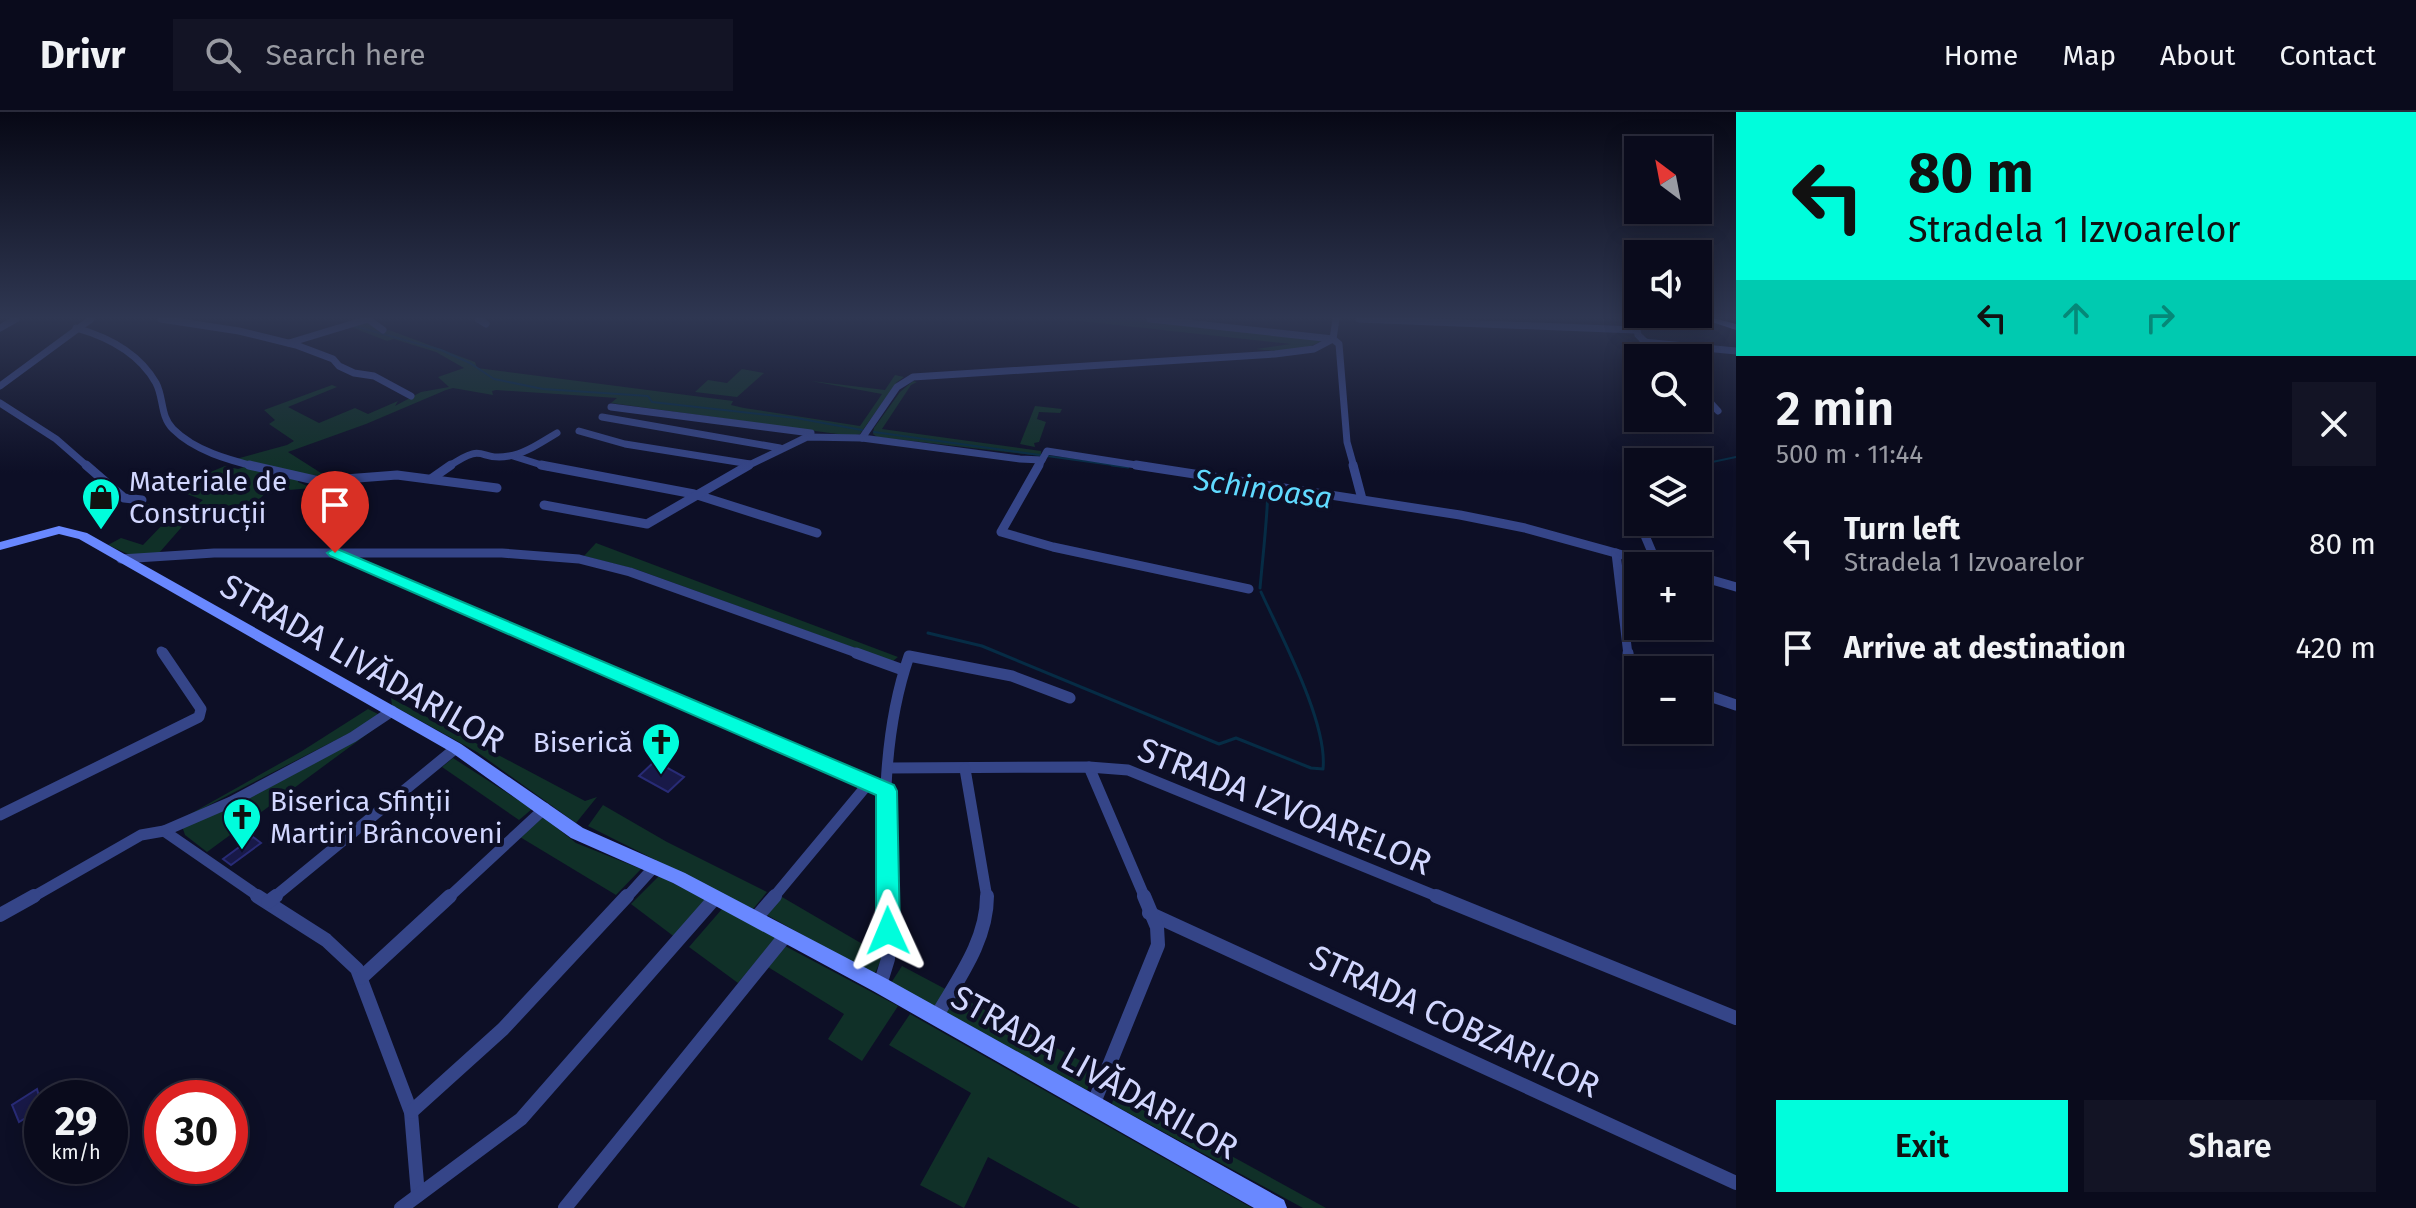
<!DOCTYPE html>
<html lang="en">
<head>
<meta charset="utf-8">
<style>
  :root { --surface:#0a0b1c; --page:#131425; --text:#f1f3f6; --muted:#999ba3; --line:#2a2b3b; --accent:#00fddc }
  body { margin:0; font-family:"Fira Sans",sans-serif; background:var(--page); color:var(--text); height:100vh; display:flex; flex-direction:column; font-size:30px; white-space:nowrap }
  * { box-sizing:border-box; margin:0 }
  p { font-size:26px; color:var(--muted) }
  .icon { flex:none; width:44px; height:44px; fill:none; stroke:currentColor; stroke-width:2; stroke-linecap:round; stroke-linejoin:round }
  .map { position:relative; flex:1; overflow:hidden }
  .drawer { display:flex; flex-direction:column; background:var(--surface); width:680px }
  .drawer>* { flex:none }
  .banner { background:#00fddc; color:#111; overflow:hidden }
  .needle { width:52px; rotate:328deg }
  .tools { position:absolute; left:1624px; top:24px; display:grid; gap:16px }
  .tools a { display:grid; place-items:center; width:88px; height:88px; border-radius:0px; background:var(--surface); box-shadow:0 4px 20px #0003,0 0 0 2px var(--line); font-size:40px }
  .speed { position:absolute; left:24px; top:968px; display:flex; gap:16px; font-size:40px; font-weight:700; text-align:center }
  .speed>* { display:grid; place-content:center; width:104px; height:104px; border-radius:50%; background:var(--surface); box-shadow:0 4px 20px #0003,0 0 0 2px var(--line); line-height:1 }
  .speed small { font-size:20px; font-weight:400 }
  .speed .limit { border:12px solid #d22; background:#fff; color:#111 }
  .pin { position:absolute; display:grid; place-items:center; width:68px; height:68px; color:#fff; margin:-82px -34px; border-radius:50% 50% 50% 0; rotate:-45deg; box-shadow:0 0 8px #0007 }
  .pin .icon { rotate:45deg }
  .me { position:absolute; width:88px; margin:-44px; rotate:359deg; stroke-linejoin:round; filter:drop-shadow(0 0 6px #0008) }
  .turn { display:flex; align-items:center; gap:28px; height:168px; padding:0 40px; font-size:36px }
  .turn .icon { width:104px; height:104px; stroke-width:2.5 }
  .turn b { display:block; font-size:56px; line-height:68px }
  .lanes { display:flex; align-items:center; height:76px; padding:0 40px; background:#0003; justify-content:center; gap:40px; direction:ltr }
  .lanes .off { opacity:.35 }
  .round { display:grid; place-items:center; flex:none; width:84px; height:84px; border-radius:0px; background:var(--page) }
  .overview { display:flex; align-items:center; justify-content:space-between; height:136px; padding:0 40px }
  h1 { font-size:48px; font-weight:600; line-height:60px }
  .button { display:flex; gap:16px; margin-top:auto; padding:16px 40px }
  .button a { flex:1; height:92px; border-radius:0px; background:var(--accent); color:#111; font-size:32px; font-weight:600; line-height:92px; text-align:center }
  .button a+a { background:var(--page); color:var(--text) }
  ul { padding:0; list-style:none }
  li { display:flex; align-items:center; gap:24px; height:104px; padding:0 40px }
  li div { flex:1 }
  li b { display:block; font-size:30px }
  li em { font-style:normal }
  header { display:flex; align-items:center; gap:48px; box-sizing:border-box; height:112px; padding:0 40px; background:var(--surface); border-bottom:2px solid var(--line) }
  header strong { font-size:38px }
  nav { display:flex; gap:44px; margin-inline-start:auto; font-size:28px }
  .search { width:560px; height:72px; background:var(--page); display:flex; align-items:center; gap:20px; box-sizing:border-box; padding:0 28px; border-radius:0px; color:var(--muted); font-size:30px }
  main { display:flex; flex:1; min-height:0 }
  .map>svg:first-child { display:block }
</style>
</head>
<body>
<header>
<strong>Drivr</strong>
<div class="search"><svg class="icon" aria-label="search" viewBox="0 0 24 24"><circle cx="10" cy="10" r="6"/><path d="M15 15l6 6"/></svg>Search here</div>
<nav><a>Home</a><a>Map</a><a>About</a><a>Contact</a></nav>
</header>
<main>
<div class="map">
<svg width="1736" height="1096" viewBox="0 0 1736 1096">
  <rect width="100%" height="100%" fill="#0d0f26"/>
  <g fill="#103028">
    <path d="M1062,207H1137L1324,227C1307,240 1277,240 1256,237L1291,232Z"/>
    <polygon points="366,209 382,220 389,218 475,250 477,256 733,289 731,293 744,296 860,314 882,282 811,269 885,278 895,263 904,265 897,270 860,322 852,324 611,291 617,286 496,278 492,279 493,283 453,276 446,278 366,312 288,340 321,361 336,363 315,365 316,363 302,363 236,347 287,333 294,329 269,312 275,308 264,298 332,273 337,275 288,295 319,311 355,296 368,302 398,289 395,294 421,280 449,275 438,265 464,256 436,240 394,227 387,229 351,215"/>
    <polygon points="742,257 764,261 737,285 695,280 708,268 727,271"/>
    <polygon points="913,269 917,270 911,273 882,317 1041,339 1041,344 877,325 873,322 874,316 900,280"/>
    <polygon points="1035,294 1062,297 1060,301 1039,300 1037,307 1046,310 1039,330 1034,331 1035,335 1020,332"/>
    <polygon points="225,354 238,357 247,354 299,367 298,370 312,376 266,380 252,396 214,392 194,401 159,441 130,443 108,433 121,426 143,433 167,408 133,393 148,392 177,405 187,401 203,388 174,377 165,379"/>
    <polygon points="596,431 898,545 893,549 877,544 635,457 584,444"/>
    <polygon points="391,586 585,689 597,685 576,711 477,640 392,593"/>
    <polygon points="368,597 378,602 373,609 176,710 302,639"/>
    <polygon points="385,609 207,740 185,723 182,714"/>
    <polygon points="453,646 532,697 519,708 442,655"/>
    <polygon points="603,693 667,730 767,780 753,797 588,714"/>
    <polygon points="543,705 576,731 641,757 616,783 520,725"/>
    <polygon points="659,764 708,789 676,826 631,792"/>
    <polygon points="782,785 883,844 874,863 767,803"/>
    <polygon points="722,797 776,826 738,871 689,835"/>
    <polygon points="785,834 898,894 862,949 828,927 844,902 768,855"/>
    <polygon points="902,854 1096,957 1087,978 891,871"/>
    <polygon points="910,902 1252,1096 1080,1096 988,1045 964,1096 920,1073 971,981 889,933"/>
    <polygon points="1115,980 1326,1096 1303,1096 1112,992"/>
  </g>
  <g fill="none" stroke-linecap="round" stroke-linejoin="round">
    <g stroke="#062c45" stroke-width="2">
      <polyline points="354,214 441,238 470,251 494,267 543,277 648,284 652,290 796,306 862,318"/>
      <polyline points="874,320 1127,355"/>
      <polyline points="1698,353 1736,345"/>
    </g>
    <g stroke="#062c45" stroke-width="3">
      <polyline points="1112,353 1128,355"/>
      <path d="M1260,476C1263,442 1267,411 1268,377"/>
      <path d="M928,521L982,534L1219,632L1236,626L1311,656L1323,657C1328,611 1281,524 1261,480"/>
    </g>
  </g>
  <g fill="#181948" stroke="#282b76" stroke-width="2">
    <polygon points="655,649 684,665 668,680 639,664"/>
    <polygon points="253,725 261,731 231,753 223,747"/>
    <polygon points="37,977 42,996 19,1010 12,993"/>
  </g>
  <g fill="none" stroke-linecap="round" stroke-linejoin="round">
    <g stroke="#354588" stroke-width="7">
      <polyline points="161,207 239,219 296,233 333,247 339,254 354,261 374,264 411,284"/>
      <polyline points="368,207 383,218"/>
      <polyline points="478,207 486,212"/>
      <polyline points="1150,207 1333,227"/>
      <polyline points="1359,207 1635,218"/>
      <polyline points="1635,207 1638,223 1662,246"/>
      <polyline points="0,216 16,207"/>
      <path d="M76,216C108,225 139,241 156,271C164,286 160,304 173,317C195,339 229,348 257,355"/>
      <polyline points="1333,227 1339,232 1347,330 1354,355"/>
      <polyline points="1333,227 1336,207"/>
      <polyline points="1643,230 1736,239"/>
      <polyline points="289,231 368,207"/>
      <polyline points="0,274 91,207"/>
      <polyline points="1698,277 1718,299"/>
      <polyline points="0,291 56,327 88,355"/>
      <polyline points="611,295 811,321"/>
      <polyline points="602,305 780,336"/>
      <polyline points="579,319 625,332 750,352"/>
      <polyline points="862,326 897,275 913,265 1275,242 1314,237 1333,227"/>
      <polyline points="513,344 548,355"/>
      <path d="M448,355C487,328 477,350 509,344C525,342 543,329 557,321"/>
      <polyline points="745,355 807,325 862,326 1020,347 1042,348 1047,339 1149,355"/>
      <polyline points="1038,355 1042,348"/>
    </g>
    <g stroke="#354588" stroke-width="9">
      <polyline points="86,353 124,386 142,388"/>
      <polyline points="249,353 319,369 397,363 497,376"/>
      <polyline points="541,353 694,382 817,421"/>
      <polyline points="1039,353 1001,420 1053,435 1249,477"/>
      <polyline points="1136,353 1460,403 1525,416 1663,454"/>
      <polyline points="1353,353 1362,387"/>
      <polyline points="431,367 451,353"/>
      <polyline points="1638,368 1631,373 1635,400 1657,452"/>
      <polyline points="544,393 647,412 749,353"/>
      <polyline points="1616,441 1628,543"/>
      <polyline points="341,443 573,543"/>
      <polyline points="121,447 214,441 502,441 579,447 630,460 862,543"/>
      <polyline points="1698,464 1736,475"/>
      <polyline points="161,539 164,543"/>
    </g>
    <g stroke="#354588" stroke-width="11">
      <polyline points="568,541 886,679"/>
      <polyline points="856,541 903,558"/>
      <polyline points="1628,541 1629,548 1643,558"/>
      <polyline points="1698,580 1736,593"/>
      <polyline points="1089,655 1145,786"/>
      <polyline points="889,656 1089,655 1128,658 1441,786"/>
      <polyline points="965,657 987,786"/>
      <polyline points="0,703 199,605 201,597 163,541"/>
      <polyline points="164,719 261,786"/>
      <polyline points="31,786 141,723 164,719 231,690 353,625 392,599"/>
      <polyline points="273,786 456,636"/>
      <polyline points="448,786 545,696"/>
      <polyline points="626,786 655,754"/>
      <polyline points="773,786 868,672"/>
      <path d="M886,786C884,704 882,622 909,544L1012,564L1070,586"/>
    </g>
    <g stroke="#354588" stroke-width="14">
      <polyline points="257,784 326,828 357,857 411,1000 418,1083"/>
      <polyline points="1436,784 1736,906"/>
      <polyline points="268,790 276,784"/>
      <polyline points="1149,801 1736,1071"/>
      <polyline points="0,803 34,784"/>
      <polyline points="755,807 775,784"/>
      <polyline points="361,866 450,784"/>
      <polyline points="880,873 888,847 886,784"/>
      <path d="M936,905C958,867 987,829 987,784"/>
      <polyline points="1093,993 1158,833 1157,815 1144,784"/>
      <polyline points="411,1000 503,917 627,784"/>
      <polyline points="401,1096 521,1007 715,786"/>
      <polyline points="565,1096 786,823"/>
    </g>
    <g fill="#6988ff" fill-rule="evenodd">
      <polygon points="1703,207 1717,207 1736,212 1736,218"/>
      <polygon points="59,414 87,421 461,632 583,716 685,761 887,867 1284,1088 1287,1096 1254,1096 873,879 673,771 571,726 451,640 79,427 59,422 0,438 0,430"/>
    </g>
  </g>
  <linearGradient id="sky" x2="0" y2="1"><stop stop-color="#070815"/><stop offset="0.57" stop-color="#2f3752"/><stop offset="1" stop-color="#2f3752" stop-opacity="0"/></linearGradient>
  <rect width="1736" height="361" fill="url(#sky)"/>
  <polygon fill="#00fddc" stroke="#00a48f" stroke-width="2" points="335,436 894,673 897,679 900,819 896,826 888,829 879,826 876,819 876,683 330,444 327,441"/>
  <defs>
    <g id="shop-pin" transform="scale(2)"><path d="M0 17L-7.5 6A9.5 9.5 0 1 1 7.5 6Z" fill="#00fddc" stroke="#0d0f26"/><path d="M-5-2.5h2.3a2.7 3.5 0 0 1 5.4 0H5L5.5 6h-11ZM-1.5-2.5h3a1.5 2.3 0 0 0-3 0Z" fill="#111"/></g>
    <g id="church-pin" transform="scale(2)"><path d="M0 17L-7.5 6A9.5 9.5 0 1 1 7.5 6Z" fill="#00fddc" stroke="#0d0f26"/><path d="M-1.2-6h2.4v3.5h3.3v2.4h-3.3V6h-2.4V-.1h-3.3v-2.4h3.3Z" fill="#111"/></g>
  </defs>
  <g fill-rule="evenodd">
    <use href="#shop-pin" x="101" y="385"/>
    <use href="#church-pin" x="661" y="630"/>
    <use href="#church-pin" x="242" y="705"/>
  </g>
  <g text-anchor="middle" stroke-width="8" stroke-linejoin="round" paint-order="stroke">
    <g font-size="28" fill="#d2d7ff" stroke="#0d0f26" text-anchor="start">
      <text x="129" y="379">Materiale de<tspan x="129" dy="32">Construcții</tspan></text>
      <text x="633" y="640" text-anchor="end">Biserică</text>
      <text x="270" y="699">Biserica Sfinții<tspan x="270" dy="32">Martiri Brâncoveni</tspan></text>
    </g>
    <g font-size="30" font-style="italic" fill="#60daff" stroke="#0d0f26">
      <text transform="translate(1263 377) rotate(8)" y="10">Schinoasa</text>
    </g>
    <g font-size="34" fill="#d2d7ff" stroke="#0d0f26">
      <text transform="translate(363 551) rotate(30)" y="12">STRADA LIVĂDARILOR</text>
      <text transform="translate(1285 694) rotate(22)" y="12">STRADA IZVOARELOR</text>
      <text transform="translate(1455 909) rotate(25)" y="12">STRADA COBZARILOR</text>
      <text transform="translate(1095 960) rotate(29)" y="12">STRADA LIVĂDARILOR</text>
    </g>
  </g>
</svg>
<div class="tools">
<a><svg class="needle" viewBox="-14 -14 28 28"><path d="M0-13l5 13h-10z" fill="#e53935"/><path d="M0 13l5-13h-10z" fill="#999ba3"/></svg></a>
<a><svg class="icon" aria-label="sound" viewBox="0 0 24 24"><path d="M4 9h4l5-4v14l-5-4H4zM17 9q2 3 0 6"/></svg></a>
<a><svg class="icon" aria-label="search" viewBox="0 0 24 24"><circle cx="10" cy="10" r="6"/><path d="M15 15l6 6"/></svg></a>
<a><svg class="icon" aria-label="layers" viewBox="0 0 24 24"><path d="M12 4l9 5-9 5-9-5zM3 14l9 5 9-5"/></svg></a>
<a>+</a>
<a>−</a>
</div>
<div class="speed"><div>29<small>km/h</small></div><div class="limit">30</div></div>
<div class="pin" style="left:335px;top:441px;background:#d93025"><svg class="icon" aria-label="arrive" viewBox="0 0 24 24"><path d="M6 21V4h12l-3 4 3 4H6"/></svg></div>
<svg class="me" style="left:888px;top:819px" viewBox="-20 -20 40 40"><path d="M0-17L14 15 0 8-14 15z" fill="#00fddc" stroke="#fff" stroke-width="4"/></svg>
</div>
<section class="drawer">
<div class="banner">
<div class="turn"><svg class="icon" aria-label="left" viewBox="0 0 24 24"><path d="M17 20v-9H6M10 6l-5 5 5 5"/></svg><div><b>80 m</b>Stradela 1 Izvoarelor</div></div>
<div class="lanes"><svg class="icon" aria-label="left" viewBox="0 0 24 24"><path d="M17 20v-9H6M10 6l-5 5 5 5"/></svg><svg class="icon off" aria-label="ahead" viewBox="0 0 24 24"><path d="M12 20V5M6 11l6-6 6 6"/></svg><svg class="icon off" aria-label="right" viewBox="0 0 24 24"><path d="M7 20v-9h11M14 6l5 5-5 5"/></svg></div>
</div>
<div class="overview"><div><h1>2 min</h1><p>500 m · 11:44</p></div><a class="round"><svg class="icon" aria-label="close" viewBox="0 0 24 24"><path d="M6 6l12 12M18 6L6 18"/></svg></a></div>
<ul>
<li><svg class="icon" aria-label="left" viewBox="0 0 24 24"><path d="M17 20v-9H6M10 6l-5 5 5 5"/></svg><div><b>Turn left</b><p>Stradela 1 Izvoarelor</p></div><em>80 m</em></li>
<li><svg class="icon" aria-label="arrive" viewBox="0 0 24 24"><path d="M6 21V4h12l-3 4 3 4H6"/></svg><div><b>Arrive at destination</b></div><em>420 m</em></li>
</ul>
<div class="button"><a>Exit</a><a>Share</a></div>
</section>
</main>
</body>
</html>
